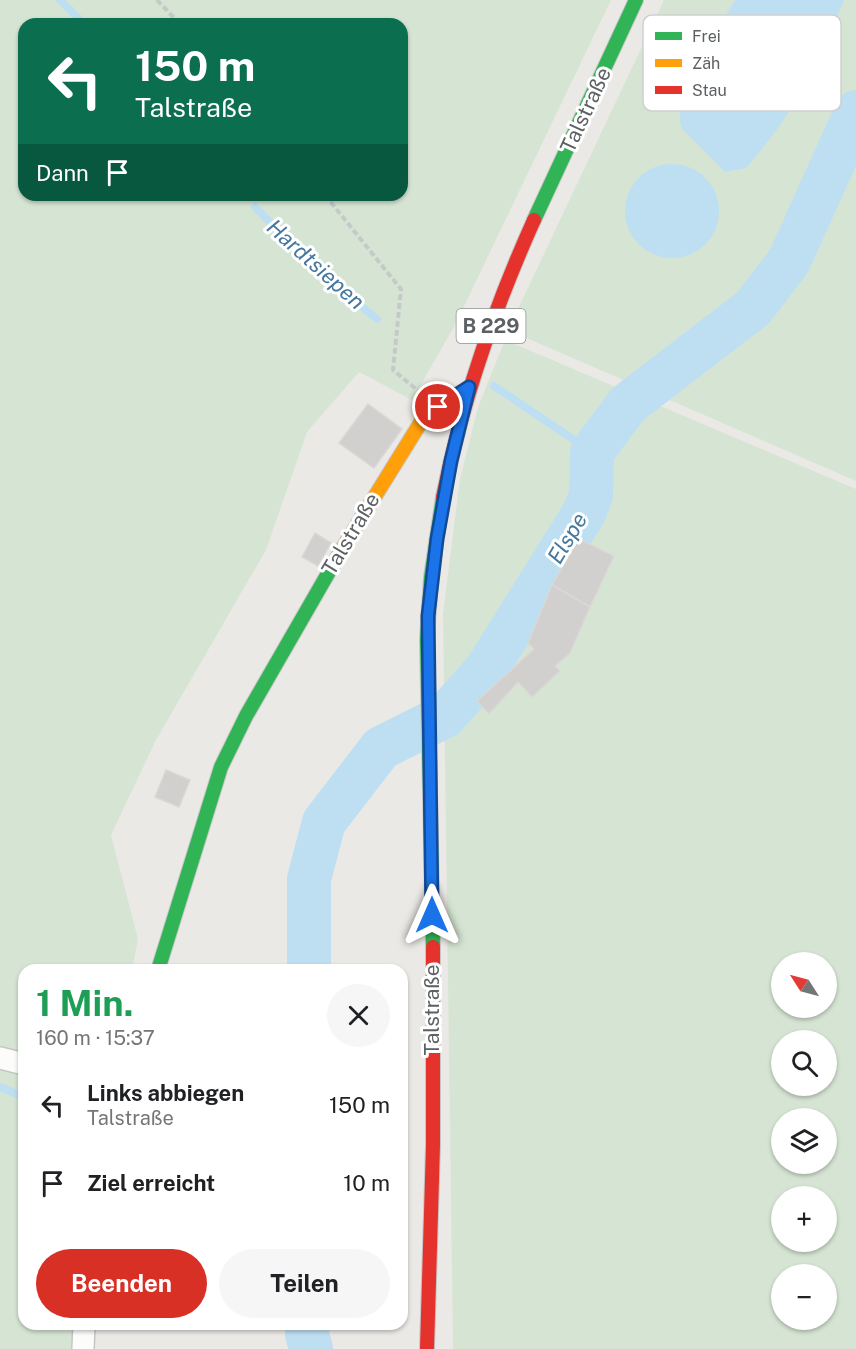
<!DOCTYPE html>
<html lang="de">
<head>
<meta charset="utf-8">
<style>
  :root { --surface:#fff; --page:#f6f6f6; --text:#202124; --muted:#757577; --accent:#d93025 }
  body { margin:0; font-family:"Public Sans",sans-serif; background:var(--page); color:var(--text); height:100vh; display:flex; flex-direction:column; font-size:22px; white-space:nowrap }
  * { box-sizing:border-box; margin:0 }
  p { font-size:20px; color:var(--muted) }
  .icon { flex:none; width:33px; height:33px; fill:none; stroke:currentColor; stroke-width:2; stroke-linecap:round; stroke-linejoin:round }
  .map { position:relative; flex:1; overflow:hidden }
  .details { position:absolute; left:18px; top:964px; width:390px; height:366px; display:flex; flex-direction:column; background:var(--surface); border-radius:18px; box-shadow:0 2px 4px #0004 }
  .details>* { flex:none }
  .top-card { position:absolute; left:18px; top:18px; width:390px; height:183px; border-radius:18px; box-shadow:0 2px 4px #0004; background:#0b6e4f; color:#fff; overflow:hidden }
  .needle { width:39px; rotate:306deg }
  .fabs { position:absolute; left:771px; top:952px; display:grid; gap:12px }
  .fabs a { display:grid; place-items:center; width:66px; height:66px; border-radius:50%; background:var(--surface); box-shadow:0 2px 4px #0004; font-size:30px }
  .pin { position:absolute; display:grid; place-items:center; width:51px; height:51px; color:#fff; margin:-26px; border:3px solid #fff; border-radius:50%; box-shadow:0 2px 6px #0007 }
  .me { position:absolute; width:66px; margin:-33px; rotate:0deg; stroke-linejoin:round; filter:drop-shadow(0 0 4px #0008) }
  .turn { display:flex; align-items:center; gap:21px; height:126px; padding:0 18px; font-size:27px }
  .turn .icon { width:78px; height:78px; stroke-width:2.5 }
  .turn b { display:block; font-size:42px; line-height:51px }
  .then { display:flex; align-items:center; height:57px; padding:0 18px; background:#0003; gap:12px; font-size:22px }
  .round { display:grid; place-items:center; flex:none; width:63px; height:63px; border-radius:32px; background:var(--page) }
  .head { display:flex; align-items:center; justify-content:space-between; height:102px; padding:0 18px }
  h1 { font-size:36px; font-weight:700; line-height:45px; color:#1e9e55 }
  .button { display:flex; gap:12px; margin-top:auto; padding:12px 18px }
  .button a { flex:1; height:69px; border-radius:36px; background:var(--accent); color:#fff; font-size:24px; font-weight:700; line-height:69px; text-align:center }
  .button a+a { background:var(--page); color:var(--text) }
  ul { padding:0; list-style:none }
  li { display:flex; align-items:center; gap:18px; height:78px; padding:0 18px }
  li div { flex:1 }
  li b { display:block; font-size:22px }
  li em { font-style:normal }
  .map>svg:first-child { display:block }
</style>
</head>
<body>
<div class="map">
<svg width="856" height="1349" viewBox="0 0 856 1349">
  <rect width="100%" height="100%" fill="#ebe9e6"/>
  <g fill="#d6e5d3" fill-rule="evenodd">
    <path d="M0,0H611L455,325L412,400L359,372L307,432L266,550L156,740L111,835L138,939L132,970H24V1324L74,1325L72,1349H0ZM24,24H402V195H24Z"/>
    <polygon points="664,0 856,0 856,481 508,330"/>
    <path d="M505,340L856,489V1349H453L443,614L460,479L478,407ZM782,963H826V1008H782ZM782,1041H826V1086H782ZM782,1119H826V1164H782ZM782,1197H826V1242H782ZM782,1275H826V1320H782Z"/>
  </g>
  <g fill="#bedff2">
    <path d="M735,0H844C817,66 794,114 746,168L725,172L682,129C669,99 719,27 735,0Z"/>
    <circle cx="672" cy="211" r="47"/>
  </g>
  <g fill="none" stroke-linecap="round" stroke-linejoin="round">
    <g stroke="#bedff2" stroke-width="8">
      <polyline points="60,0 84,24"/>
      <polyline points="255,207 319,272 377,319"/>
      <polyline points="494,386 592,452"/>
      <polyline points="0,1087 24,1097"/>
    </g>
    <g stroke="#bedff2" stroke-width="44">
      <polyline points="309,970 309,879 324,822 381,748 445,716 486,670 584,513 591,495 592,452 628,404 753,308 789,261 856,112"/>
      <polyline points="308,1324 307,1334 311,1349"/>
    </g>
  </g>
  <g fill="#d2d0cf" stroke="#dad8d6" stroke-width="1.5">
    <polygon points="368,404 402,429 374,468 339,443"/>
    <polygon points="315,533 331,543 318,566 302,557"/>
    <polygon points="579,539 614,556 590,607 552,585"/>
    <polygon points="552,585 590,607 570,653 555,666 560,671 532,697 518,682 489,714 477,701 534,649 528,643"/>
    <polygon points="166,770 190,780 179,807 155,797"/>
  </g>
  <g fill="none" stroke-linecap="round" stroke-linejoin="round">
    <g stroke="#c5c6c6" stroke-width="24">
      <g id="street">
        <polyline points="0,1058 24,1064"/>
        <polyline points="83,1349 84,1324"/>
      </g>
    </g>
    <g stroke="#c5c6c5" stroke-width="16">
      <g id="fast">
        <polyline points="534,220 636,0"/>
        <polyline points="433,947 427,640 431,577 443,497"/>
        <polyline points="158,970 221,767 246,716 341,551"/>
      </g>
    </g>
    <g stroke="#c5c6c5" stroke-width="16">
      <polyline id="slow" points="341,551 426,414 469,387"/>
    </g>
    <g stroke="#c5c6c5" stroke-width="16">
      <g id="jam">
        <path d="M443,497C462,401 494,309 534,220"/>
        <polyline points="427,1349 433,1145 433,947"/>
      </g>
    </g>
    <g stroke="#c5cac8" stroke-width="4" stroke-dasharray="6 3" stroke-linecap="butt">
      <polyline points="157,0 180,24"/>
      <polyline points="325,195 401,289 393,370 416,389"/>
    </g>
    <use href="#street" stroke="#fcfcfb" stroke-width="21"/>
    <use href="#fast" stroke="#30b455" stroke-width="14"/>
    <use href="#slow" stroke="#ff9f0a" stroke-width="14"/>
    <use href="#jam" stroke="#e5322d" stroke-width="14"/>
  </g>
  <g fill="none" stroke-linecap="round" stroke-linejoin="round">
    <g stroke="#114b97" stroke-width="15">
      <polyline id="route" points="432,915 428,616 437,539 451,461 469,387 438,407"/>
    </g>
    <use href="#route" stroke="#1a73e8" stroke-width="10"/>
  </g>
  <g text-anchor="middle" stroke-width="6" stroke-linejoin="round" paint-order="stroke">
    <rect fill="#fff" stroke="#8d9092" stroke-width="1.5" x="456.5" y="309" width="69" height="34" rx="4.5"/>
    <g font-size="20" font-weight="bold" fill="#5c6063">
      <text x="491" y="333">B 229</text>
    </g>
    <g font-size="21" fill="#5c6063" stroke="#fff">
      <text transform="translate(586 110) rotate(-65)" y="7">Talstraße</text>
      <text transform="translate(351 534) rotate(-59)" y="7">Talstraße</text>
      <text transform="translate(432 1010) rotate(-90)" y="7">Talstraße</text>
    </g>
    <g font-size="22" font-style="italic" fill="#46779f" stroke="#fff">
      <text transform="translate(316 264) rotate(42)" y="8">Hardtsiepen</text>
      <text transform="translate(567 538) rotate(-59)" y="8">Elspe</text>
    </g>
  </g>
  <rect x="643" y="15" width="198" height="96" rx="9" fill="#fff" stroke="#cecfd0" stroke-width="1.5"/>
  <rect x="655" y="32" width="27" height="8" fill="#30b455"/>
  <rect x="655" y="59" width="27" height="8" fill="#ff9f0a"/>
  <rect x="655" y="86" width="27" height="8" fill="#e5322d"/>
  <g font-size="16" fill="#5c6063">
    <text x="692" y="42">Frei</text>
    <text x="692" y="69">Zäh</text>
    <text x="692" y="96">Stau</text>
  </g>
</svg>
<div class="fabs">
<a><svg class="needle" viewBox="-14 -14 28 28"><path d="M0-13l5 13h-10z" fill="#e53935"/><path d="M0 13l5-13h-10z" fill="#757577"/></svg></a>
<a><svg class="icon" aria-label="search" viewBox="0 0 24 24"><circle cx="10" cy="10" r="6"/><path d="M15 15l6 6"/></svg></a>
<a><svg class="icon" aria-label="layers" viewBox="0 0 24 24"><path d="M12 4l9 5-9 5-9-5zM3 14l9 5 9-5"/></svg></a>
<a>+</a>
<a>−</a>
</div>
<div class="pin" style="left:438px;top:407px;background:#d93025"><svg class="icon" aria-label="arrive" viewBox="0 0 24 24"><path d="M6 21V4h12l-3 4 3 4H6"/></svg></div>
<svg class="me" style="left:432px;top:915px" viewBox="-20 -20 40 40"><path d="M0-17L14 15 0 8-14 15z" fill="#1a73e8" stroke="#fff" stroke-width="4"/></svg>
<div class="top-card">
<div class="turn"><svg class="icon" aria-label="left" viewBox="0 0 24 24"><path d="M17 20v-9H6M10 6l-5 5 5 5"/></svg><div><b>150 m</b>Talstraße</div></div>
<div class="then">Dann<svg class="icon" aria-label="arrive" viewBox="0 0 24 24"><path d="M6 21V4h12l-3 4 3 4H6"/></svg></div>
</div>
<section class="details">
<div class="head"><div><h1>1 Min.</h1><p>160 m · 15:37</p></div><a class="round"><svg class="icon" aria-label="close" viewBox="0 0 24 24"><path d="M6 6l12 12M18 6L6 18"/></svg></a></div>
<ul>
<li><svg class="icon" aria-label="left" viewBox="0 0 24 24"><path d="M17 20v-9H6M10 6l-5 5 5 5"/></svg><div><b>Links abbiegen</b><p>Talstraße</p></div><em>150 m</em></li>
<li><svg class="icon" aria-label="arrive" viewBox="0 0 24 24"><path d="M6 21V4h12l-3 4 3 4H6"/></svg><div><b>Ziel erreicht</b></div><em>10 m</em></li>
</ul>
<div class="button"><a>Beenden</a><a>Teilen</a></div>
</section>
</div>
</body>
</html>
